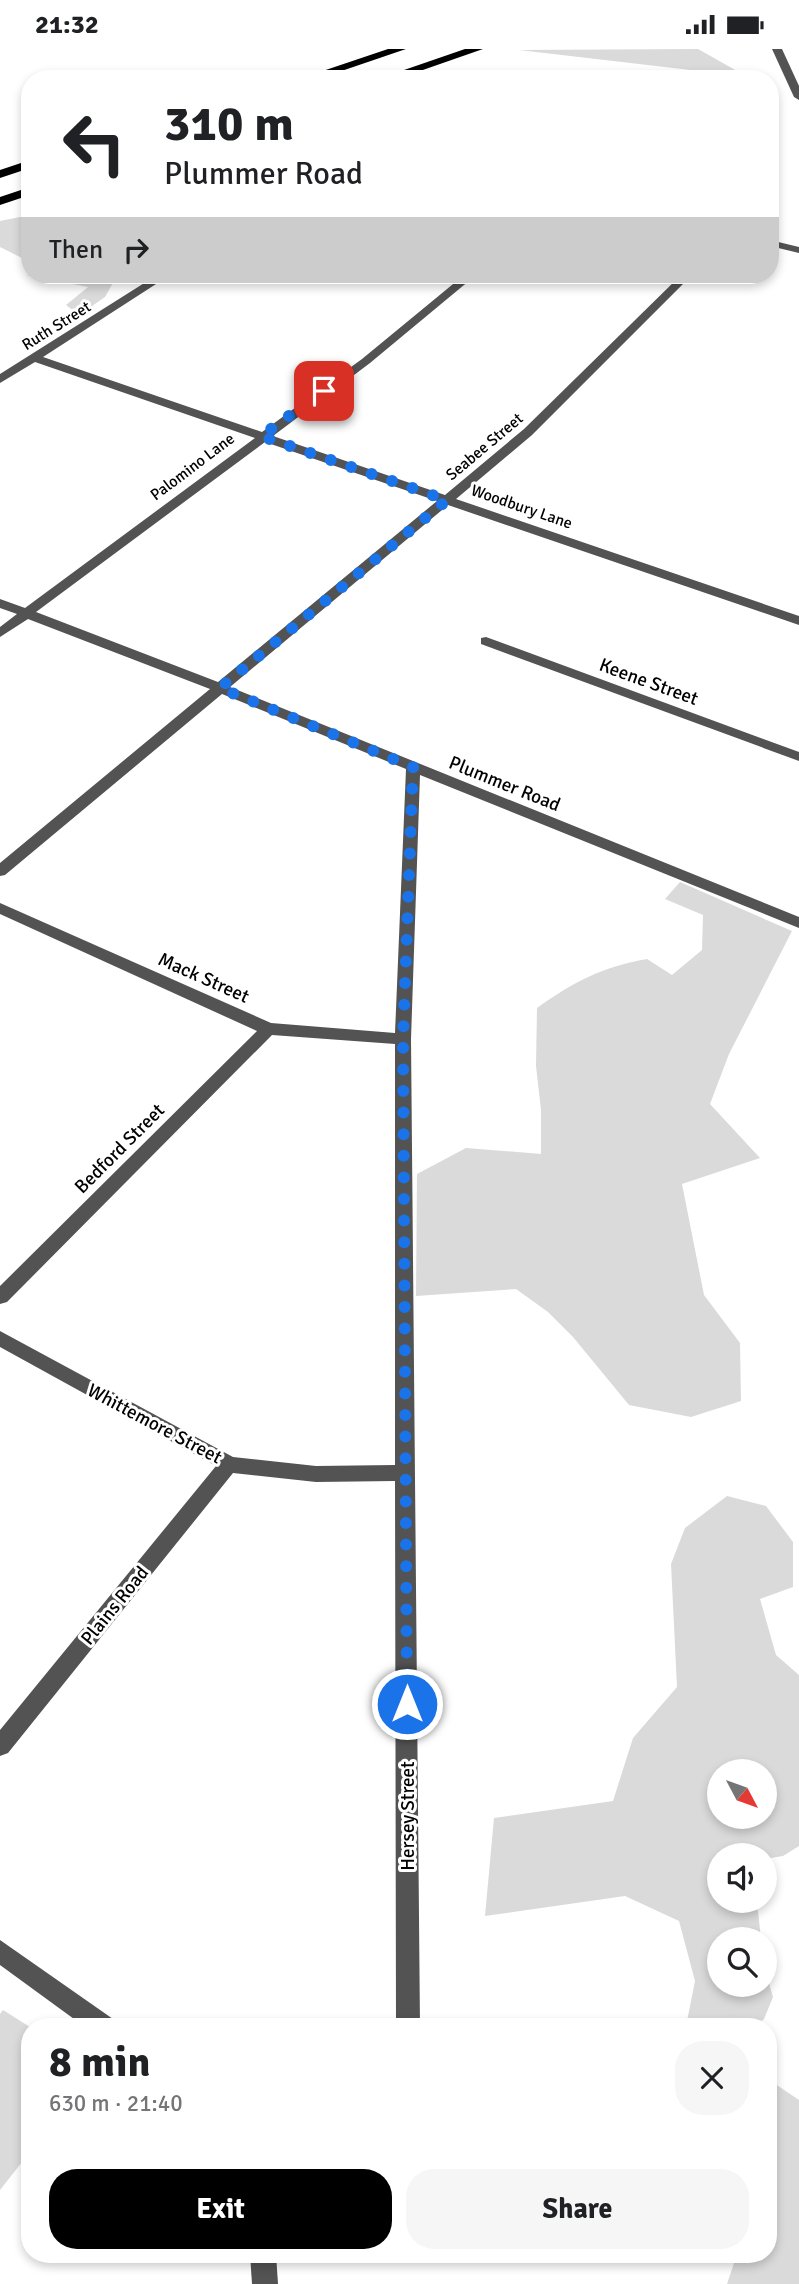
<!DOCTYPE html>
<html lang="en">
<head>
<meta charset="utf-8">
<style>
  :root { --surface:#fff; --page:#f6f6f6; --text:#202124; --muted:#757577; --accent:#000 }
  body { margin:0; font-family:Signika,sans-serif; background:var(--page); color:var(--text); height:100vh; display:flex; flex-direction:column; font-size:26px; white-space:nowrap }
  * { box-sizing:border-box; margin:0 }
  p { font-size:23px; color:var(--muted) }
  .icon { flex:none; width:38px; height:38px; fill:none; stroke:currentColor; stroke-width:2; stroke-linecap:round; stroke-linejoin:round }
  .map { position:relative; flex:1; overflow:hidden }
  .details { position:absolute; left:21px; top:1969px; width:756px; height:245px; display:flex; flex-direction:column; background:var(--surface); border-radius:28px; box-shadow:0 4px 10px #0003 }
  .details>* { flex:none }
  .guide { position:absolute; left:21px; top:21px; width:758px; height:214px; border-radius:28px; box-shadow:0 4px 10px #0003; background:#fff; color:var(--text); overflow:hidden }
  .needle { width:46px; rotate:131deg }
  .controls { position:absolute; left:707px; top:1710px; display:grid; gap:14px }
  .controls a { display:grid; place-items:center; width:70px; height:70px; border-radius:50%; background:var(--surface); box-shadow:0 4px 10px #0003; font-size:35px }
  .pin { position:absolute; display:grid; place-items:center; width:60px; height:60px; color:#fff; margin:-30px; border-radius:14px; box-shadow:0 4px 10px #0006 }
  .me { position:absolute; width:77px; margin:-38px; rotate:0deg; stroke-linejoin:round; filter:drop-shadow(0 0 5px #0008) }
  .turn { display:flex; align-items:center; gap:24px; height:147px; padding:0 28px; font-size:32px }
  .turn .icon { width:91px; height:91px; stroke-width:2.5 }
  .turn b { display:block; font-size:49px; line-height:60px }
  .then { display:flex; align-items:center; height:66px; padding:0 28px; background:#0003; gap:14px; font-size:26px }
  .round { display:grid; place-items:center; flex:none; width:74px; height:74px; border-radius:28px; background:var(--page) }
  .summary { display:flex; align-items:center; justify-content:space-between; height:119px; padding:0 28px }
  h1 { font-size:42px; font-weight:700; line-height:52px }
  .cta { display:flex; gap:14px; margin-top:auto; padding:14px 28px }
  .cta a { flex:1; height:80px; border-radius:28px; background:var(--accent); color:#fff; font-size:28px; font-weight:700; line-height:80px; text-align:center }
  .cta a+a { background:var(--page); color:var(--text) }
  .status { display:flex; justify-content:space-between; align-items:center; height:49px; padding:0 35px; background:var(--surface); direction:ltr }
  .status svg { height:19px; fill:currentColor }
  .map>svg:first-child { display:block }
</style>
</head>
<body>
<div class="status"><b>21:32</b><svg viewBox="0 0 49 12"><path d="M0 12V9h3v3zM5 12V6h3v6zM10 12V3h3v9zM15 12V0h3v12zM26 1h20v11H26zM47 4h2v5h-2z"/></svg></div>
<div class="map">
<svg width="799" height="2235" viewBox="0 0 799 2235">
  <rect width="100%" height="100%" fill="#fff"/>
  <g fill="#dadada" fill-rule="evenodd">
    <polygon points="698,0 737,22 716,24 519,1"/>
    <polygon points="30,166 30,213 0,198 0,172"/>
    <polygon points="26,226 98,226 114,232 105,248 79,266 66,256 88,238"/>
    <path d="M680,833L792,882L729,1005L710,1055L760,1109L682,1135L704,1246L740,1294L741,1352L691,1368L629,1356L573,1288L548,1263L516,1240L416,1247L417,1125L466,1099L541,1105V1061L536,1017L537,959C575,932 602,918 647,910L672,926L702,901L703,866L665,850Z"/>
    <path d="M727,1447L766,1457L793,1493V1538L760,1550L776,1606L799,1626V1797L783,1807L765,1810V1806H719V1852H751L758,1862L761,1890H719V1936H765V1921L773,1948L764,1970L756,1977H686L695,1932L679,1872L625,1847L485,1867L494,1769L613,1752L633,1689L677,1638L671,1515L685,1479ZM765,1722V1768H719V1722Z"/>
    <polygon points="3,1961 30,1978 30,2103 0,2141 0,1965"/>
    <polygon points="768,2030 799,2051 799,2235 727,2235 737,2205 768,2205"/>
  </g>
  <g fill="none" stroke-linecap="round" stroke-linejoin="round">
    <g fill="#535353" fill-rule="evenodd">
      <polygon points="772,0 782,0 799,37 799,51 794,48"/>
      <polygon points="770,191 799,198 799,204 770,197"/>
      <path d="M157,226H170L43,308L262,383L362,310L464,226H476L370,314L273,387L445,446L524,380L681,226H692L532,386L456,450L799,567V576L448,456L230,638L799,868V879L420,726L411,990L420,1978H396L395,1432L316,1433L233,1424L8,1704L0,1707V1681L216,1417L0,1298V1282L233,1408L316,1417L395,1416V995L272,986L7,1253L0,1255V1237L257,982L0,865V854L271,974L395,984L406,720L222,645L5,826L0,827V814L210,640L28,570L0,588V578L17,565L0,559V550L25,559L255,389L35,313L0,334V325ZM265,393L437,452L218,633L36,563Z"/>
      <polygon points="486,588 799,703 799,712 481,595 481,589"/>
      <polygon points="0,1891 113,1970 117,1978 85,1978 0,1916"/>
      <polygon points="250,2205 276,2205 278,2235 252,2235"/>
    </g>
    <g fill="#000" fill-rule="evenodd">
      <polygon points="388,0 406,0 318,30 299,30"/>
      <polygon points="465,0 483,0 397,30 378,30"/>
      <polygon points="30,111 30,119 0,129 0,121"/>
      <polygon points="30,138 30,146 0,156 0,148"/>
    </g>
  </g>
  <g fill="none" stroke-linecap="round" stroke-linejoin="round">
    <polyline stroke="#1a73e8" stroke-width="12" stroke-dasharray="0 21.6" points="324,342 261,387 447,451 220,639 413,718 403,990 407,1655"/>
  </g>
  <g text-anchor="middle" stroke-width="6" stroke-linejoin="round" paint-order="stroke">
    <g font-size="16" fill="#000" stroke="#fff">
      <text transform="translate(56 276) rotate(-32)" y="6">Ruth Street</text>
      <text transform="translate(484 397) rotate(-40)" y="6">Seabee Street</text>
      <text transform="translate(192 417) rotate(-37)" y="6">Palomino Lane</text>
      <text transform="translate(522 457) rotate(19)" y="6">Woodbury Lane</text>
    </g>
    <g font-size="19" fill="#000" stroke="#fff">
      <text transform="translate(649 632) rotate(20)" y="7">Keene Street</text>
      <text transform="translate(505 734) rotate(22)" y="7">Plummer Road</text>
      <text transform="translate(204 928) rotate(24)" y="7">Mack Street</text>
      <text transform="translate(119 1099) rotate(-45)" y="7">Bedford Street</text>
      <text transform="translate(155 1374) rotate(28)" y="7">Whittemore Street</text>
      <text transform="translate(114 1556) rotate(-51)" y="7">Plains Road</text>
      <text transform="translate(407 1767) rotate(-90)" y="7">Hersey Street</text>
    </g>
  </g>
</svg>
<div class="controls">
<a><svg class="needle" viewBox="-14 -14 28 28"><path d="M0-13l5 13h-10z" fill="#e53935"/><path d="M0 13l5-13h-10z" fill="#757577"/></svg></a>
<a><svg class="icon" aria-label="sound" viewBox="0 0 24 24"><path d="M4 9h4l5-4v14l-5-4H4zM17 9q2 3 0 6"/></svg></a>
<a><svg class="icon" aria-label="search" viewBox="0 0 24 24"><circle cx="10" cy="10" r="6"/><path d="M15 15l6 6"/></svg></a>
</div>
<div class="pin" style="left:324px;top:342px;background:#d93025"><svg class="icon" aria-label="arrive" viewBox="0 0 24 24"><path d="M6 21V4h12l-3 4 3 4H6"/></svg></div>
<svg class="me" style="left:407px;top:1655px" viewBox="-20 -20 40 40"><circle r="17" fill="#1a73e8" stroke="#fff" stroke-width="3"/><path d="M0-11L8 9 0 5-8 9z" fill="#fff"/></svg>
<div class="guide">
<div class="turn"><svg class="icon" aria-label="left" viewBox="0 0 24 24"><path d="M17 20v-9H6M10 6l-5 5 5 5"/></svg><div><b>310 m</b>Plummer Road</div></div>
<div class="then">Then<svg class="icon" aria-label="right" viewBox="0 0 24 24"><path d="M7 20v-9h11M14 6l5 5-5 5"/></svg></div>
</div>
<section class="details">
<div class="summary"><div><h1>8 min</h1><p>630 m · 21:40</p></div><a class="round"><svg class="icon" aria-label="close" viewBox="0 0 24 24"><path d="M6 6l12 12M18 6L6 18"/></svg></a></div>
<div class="cta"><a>Exit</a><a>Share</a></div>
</section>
</div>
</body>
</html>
